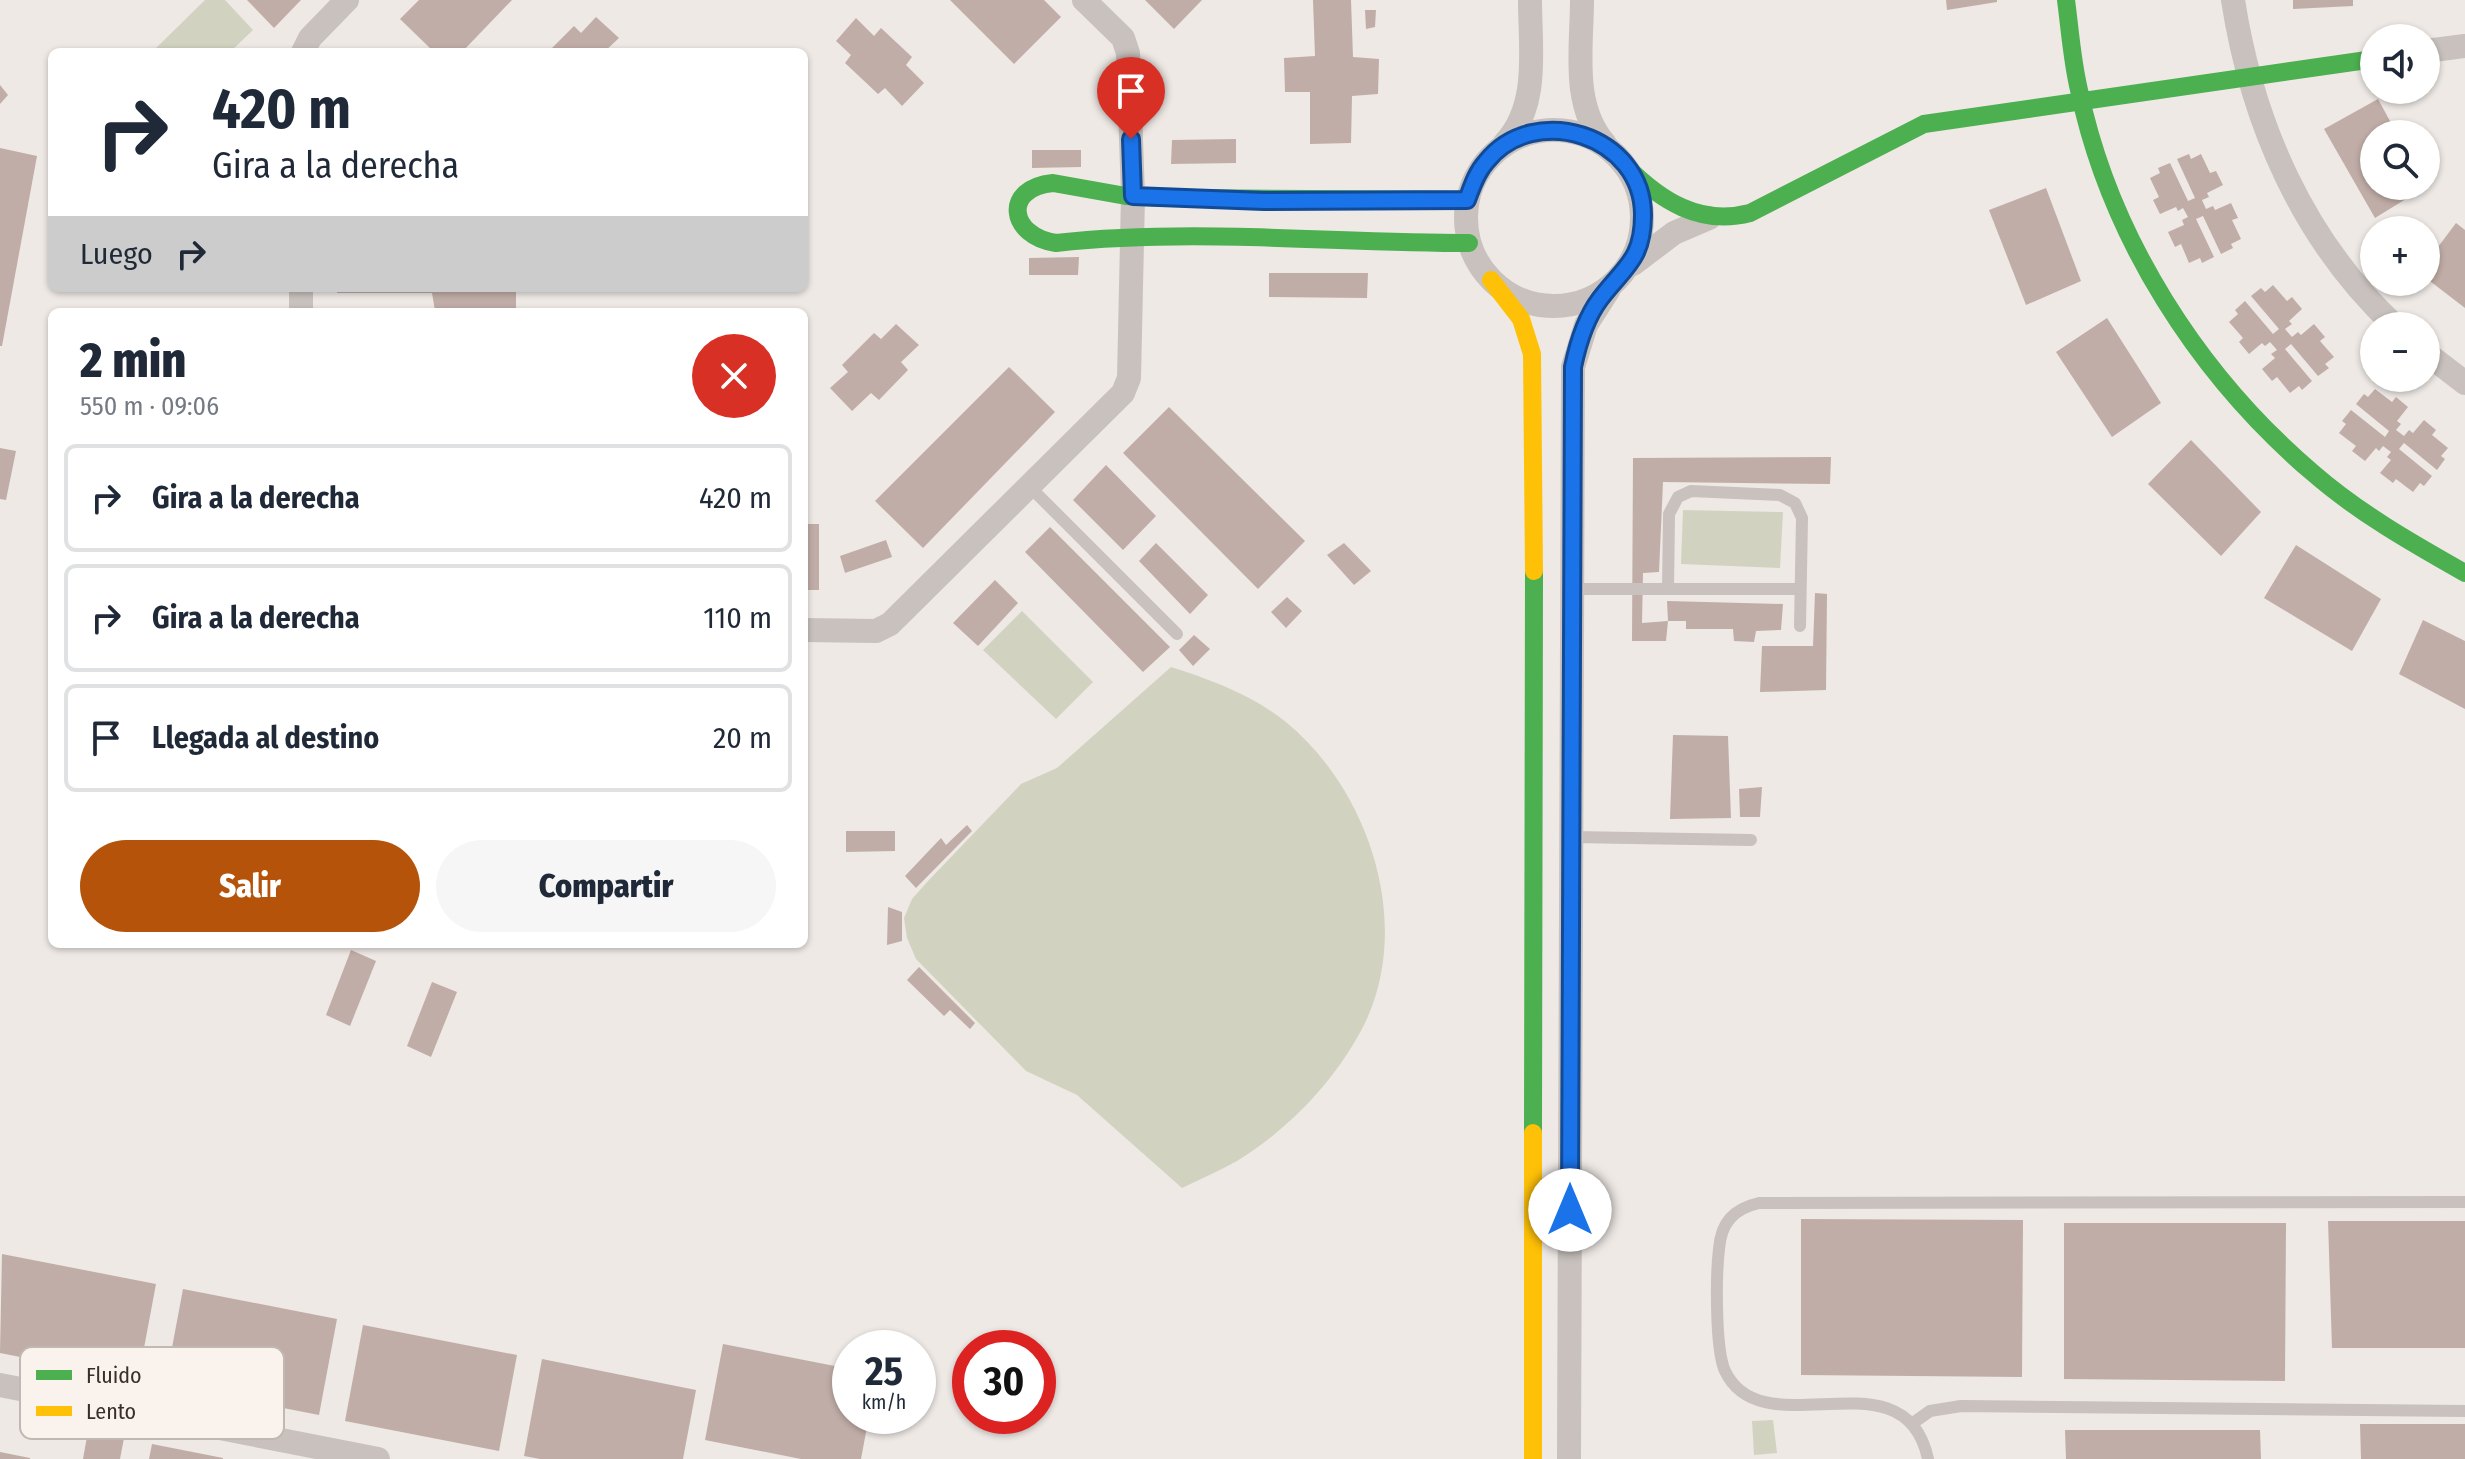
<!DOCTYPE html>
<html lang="es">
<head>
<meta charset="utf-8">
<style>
  :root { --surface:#fff; --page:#f6f6f7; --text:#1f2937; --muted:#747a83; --line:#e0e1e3; --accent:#b45309 }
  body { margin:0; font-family:"Fira Sans Condensed",sans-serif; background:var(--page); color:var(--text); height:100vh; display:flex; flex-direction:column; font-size:30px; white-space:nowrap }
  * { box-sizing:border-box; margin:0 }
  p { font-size:26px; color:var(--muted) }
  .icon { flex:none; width:44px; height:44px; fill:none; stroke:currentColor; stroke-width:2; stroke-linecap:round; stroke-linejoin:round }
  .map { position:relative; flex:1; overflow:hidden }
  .drawer { position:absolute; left:48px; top:308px; width:760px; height:640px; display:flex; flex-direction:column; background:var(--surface); border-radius:12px; box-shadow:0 2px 6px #0004 }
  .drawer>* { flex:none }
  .banner { position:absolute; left:48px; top:48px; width:760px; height:244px; border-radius:12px; box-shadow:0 2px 6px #0004; background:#fff; color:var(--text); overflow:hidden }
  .fabs { position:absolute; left:2360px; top:24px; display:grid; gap:16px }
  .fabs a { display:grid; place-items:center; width:80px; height:80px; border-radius:50%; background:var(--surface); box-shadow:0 2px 6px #0004; font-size:40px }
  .speed { position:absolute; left:832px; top:1330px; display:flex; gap:16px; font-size:40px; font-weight:700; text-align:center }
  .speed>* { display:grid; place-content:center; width:104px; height:104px; border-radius:50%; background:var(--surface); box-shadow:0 2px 6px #0004; line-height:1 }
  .speed small { font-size:20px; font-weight:400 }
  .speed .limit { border:12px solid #d22; background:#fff; color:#111 }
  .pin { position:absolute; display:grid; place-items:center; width:68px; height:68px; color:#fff; margin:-82px -34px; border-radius:50% 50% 50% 0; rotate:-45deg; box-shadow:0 0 8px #0007 }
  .pin .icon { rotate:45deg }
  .me { position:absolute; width:88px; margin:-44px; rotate:0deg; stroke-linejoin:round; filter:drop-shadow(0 0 6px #0008) }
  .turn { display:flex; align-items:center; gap:28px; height:168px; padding:0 32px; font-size:36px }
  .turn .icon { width:104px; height:104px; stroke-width:2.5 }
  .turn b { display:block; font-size:56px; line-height:68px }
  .then { display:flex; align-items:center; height:76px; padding:0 32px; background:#0003; gap:16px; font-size:30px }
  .round { display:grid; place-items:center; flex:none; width:84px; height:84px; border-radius:42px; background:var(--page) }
  .head { display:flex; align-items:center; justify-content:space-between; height:136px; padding:0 32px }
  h1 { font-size:48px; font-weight:800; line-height:60px }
  .button { display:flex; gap:16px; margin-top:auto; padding:16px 32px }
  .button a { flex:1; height:92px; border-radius:48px; background:var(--accent); color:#fff; font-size:32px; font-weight:800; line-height:92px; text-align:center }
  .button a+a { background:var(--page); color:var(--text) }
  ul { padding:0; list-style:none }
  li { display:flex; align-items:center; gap:24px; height:108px; margin:0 16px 12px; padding:0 16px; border:4px solid var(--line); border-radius:12px }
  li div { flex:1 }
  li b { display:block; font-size:30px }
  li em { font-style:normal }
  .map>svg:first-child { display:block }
</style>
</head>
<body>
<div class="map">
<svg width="2465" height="1459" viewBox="0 0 2465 1459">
  <rect width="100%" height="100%" fill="#eee9e5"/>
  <g fill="#d1d3c0">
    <polygon points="205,0 225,0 253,30 230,52 152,52"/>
    <polygon points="1683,510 1783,512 1780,568 1681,564"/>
    <polygon points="1022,611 1093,682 1056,719 983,650"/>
    <path d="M1171,667C1212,680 1252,695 1286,722C1369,790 1414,924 1364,1025C1336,1080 1289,1129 1237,1161C1219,1171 1200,1179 1182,1188L1077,1095L1026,1071L916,959L907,938L904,918L912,899L928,881L1021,784L1057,768Z"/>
    <polygon points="1773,1420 1777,1453 1754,1455 1752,1421"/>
  </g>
  <g fill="#c1ada7">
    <polygon points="247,0 301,0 274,28"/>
    <polygon points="419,0 512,0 462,52 434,52 400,19"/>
    <polygon points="950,0 1044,0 1061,17 1014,64"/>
    <polygon points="1145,0 1202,0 1174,29"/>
    <polygon points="1313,0 1351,0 1353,57 1379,59 1378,94 1352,96 1351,143 1310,144 1310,92 1285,92 1284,58 1315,56"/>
    <polygon points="1946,0 1997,0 1997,2 1947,10"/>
    <polygon points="2293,0 2353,0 2353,6 2293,9"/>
    <polygon points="1365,10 1376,10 1375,27 1366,29"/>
    <polygon points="596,17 619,38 604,52 548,52 574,26 581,33"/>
    <polygon points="856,18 874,36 881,28 912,57 906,65 924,83 902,106 885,88 878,94 845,63 851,55 836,41"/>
    <polygon points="0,85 8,95 0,104"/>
    <polygon points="2378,99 2397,134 2374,134 2374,186 2427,186 2375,218 2324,129"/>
    <polygon points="1236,139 1236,163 1171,164 1172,140"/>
    <polygon points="0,148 37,156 2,346 0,346"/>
    <polygon points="1032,150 1081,150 1081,167 1032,168"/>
    <polygon points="2189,154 2191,159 2201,154 2210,173 2216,171 2223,185 2207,193 2209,197 2202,200 2206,209 2213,206 2215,210 2231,203 2238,218 2232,220 2241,239 2231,244 2233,248 2221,254 2203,216 2196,219 2214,257 2202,263 2200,258 2189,263 2181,244 2175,247 2168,232 2184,225 2182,220 2188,217 2183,208 2178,211 2176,207 2160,214 2153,200 2159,197 2150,178 2160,173 2158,168 2170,163 2188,201 2195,198 2177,159"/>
    <polygon points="2046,188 2081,281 2026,305 1989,210"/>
    <polygon points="2456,223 2465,230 2465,308 2426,278 2426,263"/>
    <polygon points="1079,257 1078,275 1029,275 1029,258"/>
    <polygon points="1269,273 1368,273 1367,298 1269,297"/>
    <polygon points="2273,285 2287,301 2292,297 2302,309 2289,321 2292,324 2285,329 2292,337 2298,332 2301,335 2314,324 2325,337 2320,341 2334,357 2325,364 2329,368 2318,376 2291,344 2285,349 2312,381 2302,390 2299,386 2290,393 2277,377 2272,381 2262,369 2275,358 2271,354 2277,350 2270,342 2265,346 2262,343 2249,354 2239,342 2243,338 2229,322 2238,314 2235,310 2245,301 2273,334 2279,329 2251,296 2261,288 2265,292"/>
    <polygon points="337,288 516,288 516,311 435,311 432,293 337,293"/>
    <polygon points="2107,318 2161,403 2112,437 2056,352"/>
    <polygon points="896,324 919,345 901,362 908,370 879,400 871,393 852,411 830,388 848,372 842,365 874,333 881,339"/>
    <polygon points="1009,367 1055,412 923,548 875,501"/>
    <polygon points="2375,389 2392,402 2396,397 2408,407 2397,421 2401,424 2396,430 2404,436 2409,430 2413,433 2424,420 2436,430 2432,435 2448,448 2441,456 2445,459 2437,470 2404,443 2399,449 2432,476 2424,486 2420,483 2413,492 2396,479 2393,483 2380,473 2391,460 2387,457 2391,452 2383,446 2379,451 2376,448 2365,461 2352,451 2356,446 2339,433 2346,424 2342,421 2351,410 2385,437 2389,431 2356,404 2364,394 2368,397"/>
    <polygon points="1169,407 1305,541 1258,589 1123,453"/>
    <polygon points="2191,440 2261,512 2221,556 2148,484"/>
    <polygon points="0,448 16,451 6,500 0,499"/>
    <polygon points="1831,457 1830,484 1663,482 1659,572 1643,573 1642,623 1668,621 1666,641 1632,641 1633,458"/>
    <polygon points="1106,465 1156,516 1123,550 1073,500"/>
    <rect x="804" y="524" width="15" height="66"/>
    <polygon points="1050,527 1170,647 1143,672 1025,552"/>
    <polygon points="886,540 892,557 845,573 840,556"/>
    <polygon points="1156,543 1208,595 1190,614 1139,561"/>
    <polygon points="1344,543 1371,571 1354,585 1327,555"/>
    <polygon points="2296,545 2381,599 2352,651 2264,598"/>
    <polygon points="995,580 1018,603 978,646 953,623"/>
    <polygon points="1815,593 1827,594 1826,690 1760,692 1762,646 1813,646"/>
    <polygon points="1287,597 1302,611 1286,628 1271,612"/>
    <polygon points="1667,601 1783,604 1781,630 1756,631 1754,642 1734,641 1733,629 1686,629 1686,621 1668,621"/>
    <polygon points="2423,620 2465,641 2465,709 2399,674"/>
    <polygon points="1194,635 1210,649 1193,666 1179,650"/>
    <polygon points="1673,735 1728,736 1731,818 1670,819"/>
    <polygon points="1762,787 1760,817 1740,817 1739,789"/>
    <polygon points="967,825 972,831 916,888 905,876 941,838 946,845"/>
    <polygon points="846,831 895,831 895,851 846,852"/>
    <polygon points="888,907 902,912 902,941 887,945"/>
    <polygon points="351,950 376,961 350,1026 326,1015"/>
    <polygon points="919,967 975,1023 970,1029 950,1010 944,1016 907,980"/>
    <polygon points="432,982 457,992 431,1057 407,1046"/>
    <polygon points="1801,1219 2023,1220 2022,1377 1801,1375"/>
    <polygon points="2328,1221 2465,1221 2465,1348 2332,1348"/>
    <polygon points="2064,1223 2286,1223 2285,1381 2064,1379"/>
    <polygon points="2,1254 156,1284 138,1380 0,1353"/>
    <polygon points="183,1289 337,1319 319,1415 165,1385"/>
    <polygon points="363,1325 517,1355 499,1451 345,1421"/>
    <polygon points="723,1344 850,1369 850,1416 869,1416 861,1459 801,1459 705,1440"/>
    <polygon points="542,1359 696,1390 683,1459 540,1459 524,1456"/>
    <polygon points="2360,1424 2465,1424 2465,1459 2361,1459"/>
    <polygon points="2065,1430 2260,1430 2261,1459 2066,1459"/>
    <polygon points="88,1431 124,1438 120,1459 83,1459"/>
    <polygon points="152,1444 223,1458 223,1459 149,1459"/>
    <polygon points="0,1452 30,1458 30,1459 0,1459"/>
  </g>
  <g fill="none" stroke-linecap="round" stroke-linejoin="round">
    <g stroke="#c8c1bd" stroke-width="12">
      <polyline points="1029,486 1177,634"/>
      <polyline points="1572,589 1800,589"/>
      <polyline points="1668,589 1669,514 1678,497 1691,491 1780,495 1795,503 1802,518 1800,626"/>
      <polyline points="1572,837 1751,840"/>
      <polyline points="1913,1423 1930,1411 1961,1406 2465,1411"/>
      <path d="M1928,1459C1905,1349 1763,1451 1725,1371C1715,1349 1716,1274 1719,1249C1721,1223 1733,1209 1759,1203L2465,1202"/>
    </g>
    <g stroke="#c8c1bd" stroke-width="24">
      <path d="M1582,0C1582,48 1571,105 1605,144"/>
      <path d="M2233,0C2252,123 2303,240 2395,326"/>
      <polyline points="2426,51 2465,46"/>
      <polyline points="303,52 310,38 347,0"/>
      <circle cx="1554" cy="218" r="88"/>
      <path d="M1505,143C1540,105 1530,48 1530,0"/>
      <polyline points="1633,264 1674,233 1709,218"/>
      <polyline points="301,312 301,288"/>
      <polyline points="2426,353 2465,383"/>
      <polyline points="804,630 876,631 890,624 1123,393 1129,378 1133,196 1128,53 1123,38 1084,0"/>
      <polyline points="0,1385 378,1459"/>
      <polyline points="1569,1459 1573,367 1586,325 1609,289"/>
    </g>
    <g stroke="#4caf50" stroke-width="18">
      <path d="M2066,0C2070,30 2072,61 2079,90C2110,238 2199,376 2313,473C2359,513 2412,543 2465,573"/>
      <path d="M1626,166C1661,201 1700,226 1750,213L1924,124L2374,59"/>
      <path d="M1467,200L1169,198L1126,196L1053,183C1002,188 1009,236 1056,243C1193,228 1331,243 1469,243"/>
      <polyline points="1533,1133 1534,571"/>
    </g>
    <g stroke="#ffc107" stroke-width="18">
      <polyline points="1491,280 1521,319 1532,354 1534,571"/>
      <polyline points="1533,1459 1533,1133"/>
    </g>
  </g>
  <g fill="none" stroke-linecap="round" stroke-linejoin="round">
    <g stroke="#114b97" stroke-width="20">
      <path id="route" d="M1131,139L1133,196L1264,201L1467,200C1472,187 1476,173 1486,162C1534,101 1643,135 1643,215C1643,260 1624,267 1600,299C1585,319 1578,343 1573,367L1570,1210"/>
    </g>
    <use href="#route" stroke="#1a73e8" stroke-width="14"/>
  </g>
  <rect x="20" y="1347" width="264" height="92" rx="12" fill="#faf3ed" stroke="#c0b8b3" stroke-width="2"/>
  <rect x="36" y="1370" width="36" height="10" fill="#4caf50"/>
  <rect x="36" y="1406" width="36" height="10" fill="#ffc107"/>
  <g font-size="22" fill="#392e2b">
    <text x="86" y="1383">Fluido</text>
    <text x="86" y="1419">Lento</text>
  </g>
</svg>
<div class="fabs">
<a><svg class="icon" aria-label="sound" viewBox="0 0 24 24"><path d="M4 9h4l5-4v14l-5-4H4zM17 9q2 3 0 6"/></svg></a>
<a><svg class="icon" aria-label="search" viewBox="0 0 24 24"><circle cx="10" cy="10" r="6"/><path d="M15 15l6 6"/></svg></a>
<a>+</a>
<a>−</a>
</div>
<div class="speed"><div>25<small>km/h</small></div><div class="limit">30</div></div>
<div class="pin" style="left:1131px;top:139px;background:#d93025"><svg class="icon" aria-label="arrive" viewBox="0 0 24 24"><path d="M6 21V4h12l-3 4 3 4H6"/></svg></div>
<svg class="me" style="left:1570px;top:1210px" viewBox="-20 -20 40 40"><circle r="19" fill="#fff"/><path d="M0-13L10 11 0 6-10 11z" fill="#1a73e8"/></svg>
<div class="banner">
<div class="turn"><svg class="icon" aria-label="right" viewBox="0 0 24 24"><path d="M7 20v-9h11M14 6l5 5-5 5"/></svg><div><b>420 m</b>Gira a la derecha</div></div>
<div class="then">Luego<svg class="icon" aria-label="right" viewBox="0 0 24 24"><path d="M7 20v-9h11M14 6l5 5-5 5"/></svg></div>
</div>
<section class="drawer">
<div class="head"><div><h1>2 min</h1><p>550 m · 09:06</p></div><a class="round" style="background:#d93025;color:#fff"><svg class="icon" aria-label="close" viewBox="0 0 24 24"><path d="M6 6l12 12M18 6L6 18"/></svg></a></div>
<ul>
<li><svg class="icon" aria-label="right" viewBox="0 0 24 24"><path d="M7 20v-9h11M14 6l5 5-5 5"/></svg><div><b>Gira a la derecha</b></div><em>420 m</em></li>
<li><svg class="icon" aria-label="right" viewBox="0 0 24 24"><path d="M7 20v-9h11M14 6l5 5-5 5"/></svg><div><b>Gira a la derecha</b></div><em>110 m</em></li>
<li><svg class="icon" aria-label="arrive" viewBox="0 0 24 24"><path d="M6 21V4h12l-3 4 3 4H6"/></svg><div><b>Llegada al destino</b></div><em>20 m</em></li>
</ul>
<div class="button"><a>Salir</a><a>Compartir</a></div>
</section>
</div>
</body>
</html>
